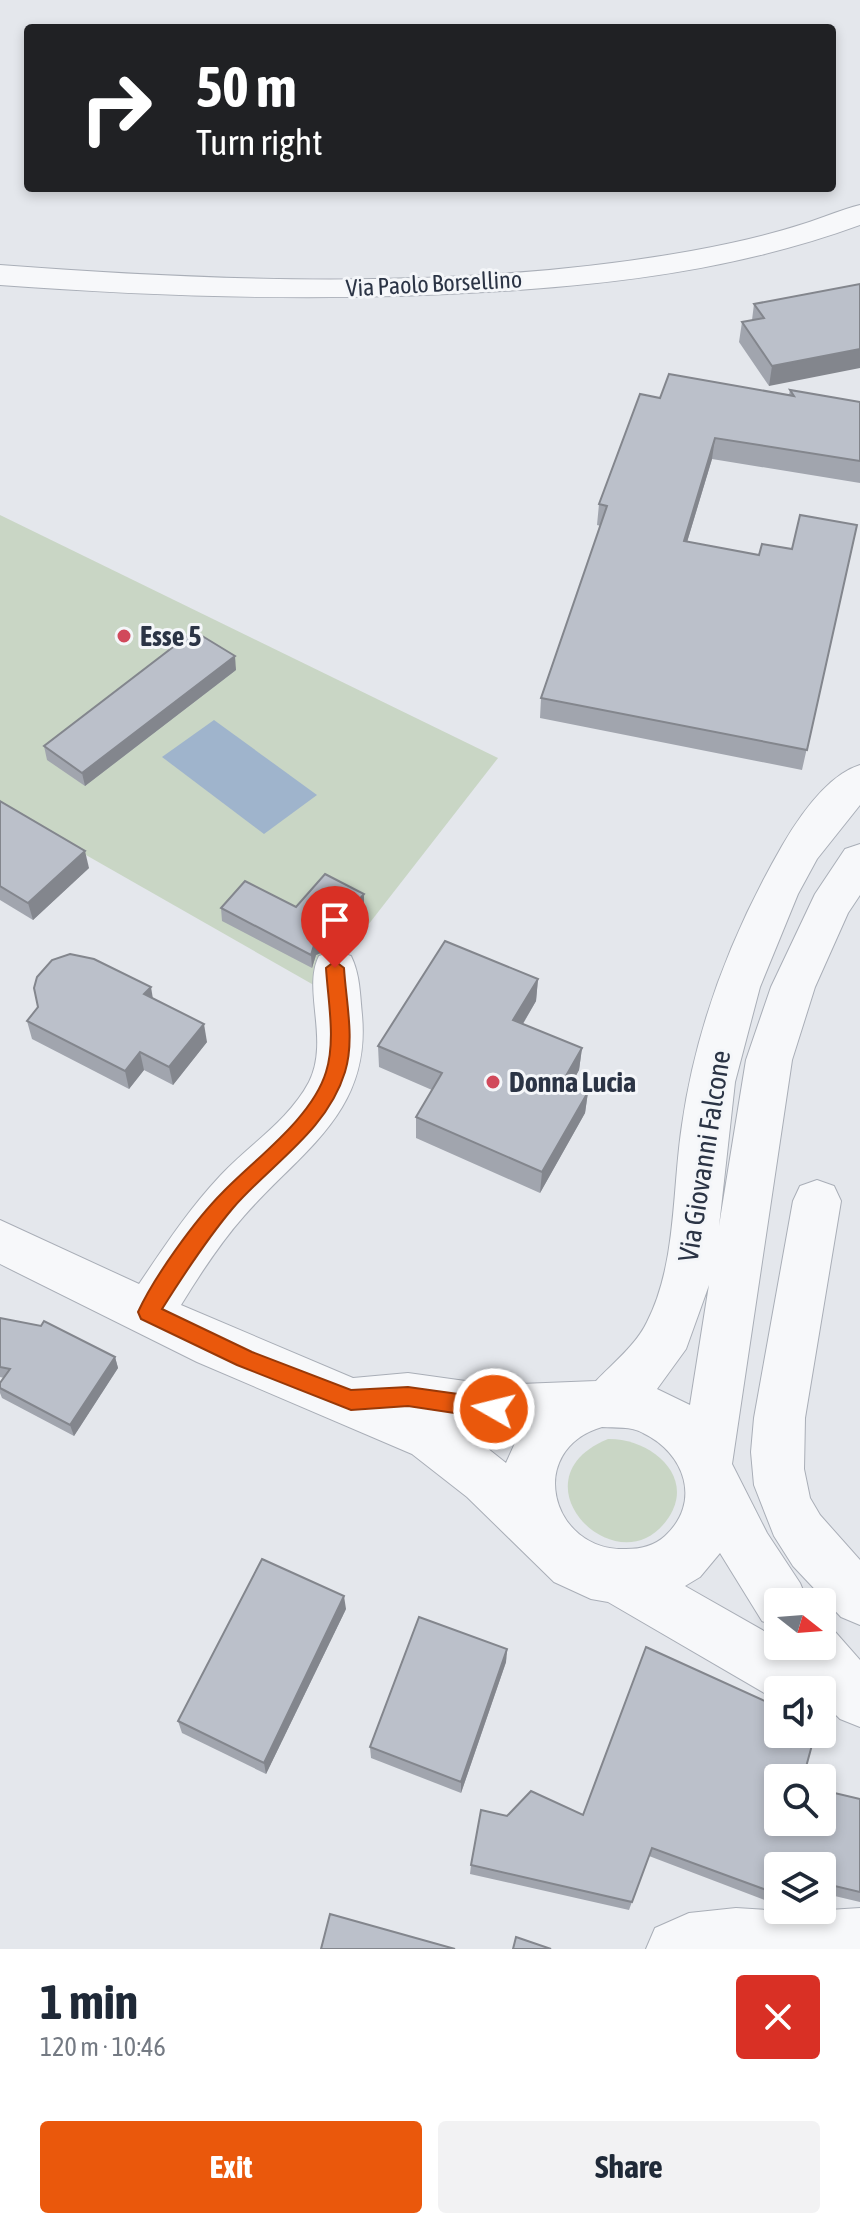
<!DOCTYPE html>
<html lang="en">
<head>
<meta charset="utf-8">
<style>
  :root { --surface:#fff; --page:#f2f2f3; --text:#1f2937; --muted:#747a83; --accent:#ea580c }
  body { margin:0; font-family:"Asap Condensed",sans-serif; background:var(--page); color:var(--text); height:100vh; display:flex; flex-direction:column; font-size:30px; white-space:nowrap }
  * { box-sizing:border-box; margin:0 }
  p { font-size:26px; color:var(--muted) }
  .icon { flex:none; width:44px; height:44px; fill:none; stroke:currentColor; stroke-width:2; stroke-linecap:round; stroke-linejoin:round }
  .map { position:relative; height:1949px; overflow:hidden }
  .drawer { display:flex; flex-direction:column; background:var(--surface); flex:1 }
  .drawer>* { flex:none }
  .top-card { position:absolute; left:24px; top:24px; width:812px; height:168px; border-radius:8px; box-shadow:0 4px 12px #0003; background:#202124; color:#fff; overflow:hidden }
  .needle { width:52px; rotate:107deg }
  .tools { position:absolute; left:764px; top:1588px; display:grid; gap:16px }
  .tools a { display:grid; place-items:center; width:72px; height:72px; border-radius:8px; background:var(--surface); box-shadow:0 4px 12px #0003; font-size:40px }
  .pin { position:absolute; display:grid; place-items:center; width:68px; height:68px; color:#fff; margin:-82px -34px; border-radius:50% 50% 50% 0; rotate:-45deg; box-shadow:0 0 8px #0007 }
  .pin .icon { rotate:45deg }
  .me { position:absolute; width:88px; margin:-44px; rotate:278deg; stroke-linejoin:round; filter:drop-shadow(0 0 6px #0008) }
  .turn { display:flex; align-items:center; gap:28px; height:168px; padding:0 40px; font-size:36px }
  .turn .icon { width:104px; height:104px; stroke-width:2.5 }
  .turn b { display:block; font-size:56px; line-height:68px }
  .round { display:grid; place-items:center; flex:none; width:84px; height:84px; border-radius:8px; background:var(--page) }
  .summary { display:flex; align-items:center; justify-content:space-between; height:136px; padding:0 40px }
  h1 { font-size:48px; font-weight:700; line-height:60px }
  .action { display:flex; gap:16px; margin-top:auto; padding:16px 40px }
  .action a { flex:1; height:92px; border-radius:8px; background:var(--accent); color:#fff; font-size:32px; font-weight:700; line-height:92px; text-align:center }
  .action a+a { background:var(--page); color:var(--text) }
  .map>svg:first-child { display:block }
</style>
</head>
<body>
<div class="map">
<svg width="860" height="1949" viewBox="0 0 860 1949">
  <rect width="100%" height="100%" fill="#e4e7ec"/>
  <g fill="#c9d6c5">
    <polygon points="0,515 498,758 319,988 0,806"/>
    <path d="M608,1439C649,1438 696,1475 669,1517C620,1592 508,1480 608,1439Z"/>
  </g>
  <polygon fill="#9fb4cc" points="214,720 317,795 264,834 162,757"/>
  <g fill="none" stroke-linecap="round" stroke-linejoin="round">
    <g stroke="#a9aeb7" stroke-width="2">
      <g id="minor">
        <path d="M860,205V225C740,269 613,285 485,292C323,302 162,297 0,285V265C224,282 468,291 691,251C729,244 766,236 803,224C822,218 840,210 860,205Z"/>
        <path d="M860,765V805L817,859L798,894L760,987L735,1082L719,1226L746,1060L771,987L815,894L845,849L860,844V895L848,913L815,987L792,1060L732,1464L767,1533L800,1583L808,1602H778V1628L762,1621L720,1553L700,1577L685,1586L778,1639V1646H822V1623L830,1626L860,1660V1727L840,1719L832,1711L822,1715V1690H778V1701L608,1602L591,1599L554,1582L467,1497L412,1454L197,1362L0,1264V1220L139,1284C164,1247 189,1209 220,1176C249,1145 289,1120 309,1082C330,1040 302,989 319,956L335,951L351,956C360,974 360,995 362,1015C371,1113 301,1151 244,1216C220,1243 200,1274 181,1305L353,1378L408,1373L494,1385L596,1381C613,1363 636,1345 647,1322C677,1263 672,1189 682,1125C696,1026 732,933 782,846C799,817 827,775 860,765ZM709,1285L690,1405L657,1389L686,1349ZM602,1427C615,1428 631,1426 643,1433C685,1453 702,1502 665,1536C654,1546 641,1549 626,1549C551,1552 524,1450 602,1427ZM462,1428L494,1433L520,1432L506,1463Z"/>
        <polygon points="817,1180 834,1186 841,1201 805,1418 804,1469 810,1498 820,1515 860,1560 860,1625 841,1617 793,1566 774,1536 754,1485 751,1452 754,1418 793,1201 800,1186"/>
        <polygon points="736,1908 798,1912 860,1908 860,1949 646,1949 655,1928 689,1913"/>
      </g>
    </g>
    <use href="#minor" fill="#f7f8fa" fill-rule="evenodd"/>
  </g>
  <g fill="#a1a5ae">
    <polygon points="860,284 769,386 739,342 742,322 752,320 754,304"/>
    <polygon points="790,390 860,402 860,483 712,459 687,542 759,555 792,549 857,525 802,770 540,718 541,698 601,526 597,525 599,504 660,398 789,395"/>
    <polygon points="236,670 85,786 47,760 44,746"/>
    <polygon points="0,801 89,868 33,920 0,900"/>
    <polygon points="364,907 328,950 316,955 312,968 222,921 221,908"/>
    <polygon points="538,979 536,1001 523,1024 582,1048 579,1070 571,1085 588,1092 585,1113 540,1193 416,1138 416,1117 432,1090 379,1067 378,1046"/>
    <polygon points="153,999 207,1042 173,1085 144,1070 129,1089 32,1039 27,1021 38,1007"/>
    <polygon points="0,1318 115,1357 118,1368 74,1436 2,1398 0,1393 0,1383 4,1378 0,1377"/>
    <polygon points="346,1609 266,1774 182,1733 178,1721"/>
    <polygon points="507,1649 506,1662 461,1793 371,1758 370,1747"/>
    <polygon points="860,1799 860,1902 822,1893 822,1866 778,1866 778,1882 775,1882 772,1892 767,1901 649,1856 629,1910 470,1874 471,1865 583,1815 778,1822"/>
  </g>
  <g fill="#83868d">
    <polygon points="860,349 860,368 769,386 772,366"/>
    <polygon points="715,438 712,459 681,562 684,541"/>
    <polygon points="235,656 236,670 85,786 82,773"/>
    <polygon points="85,851 89,868 33,920 28,903"/>
    <polygon points="364,894 364,907 328,950 316,955 312,968 311,955 315,942"/>
    <polygon points="538,979 536,1001 512,1042 513,1020"/>
    <polygon points="151,987 154,1005 144,994"/>
    <polygon points="204,1024 207,1042 173,1085 169,1067"/>
    <polygon points="582,1048 579,1070 561,1103 563,1081"/>
    <polygon points="140,1052 144,1070 129,1089 125,1071"/>
    <polygon points="588,1092 585,1113 540,1193 542,1172"/>
    <polygon points="115,1357 118,1368 74,1436 70,1425"/>
    <polygon points="344,1596 346,1609 266,1774 264,1763"/>
    <polygon points="507,1649 506,1662 461,1793 461,1782"/>
  </g>
  <g fill="#bbc0ca" stroke="#83868d" stroke-width="2">
    <polygon points="860,284 860,349 772,366 742,322 764,318 754,304"/>
    <polygon points="669,374 794,396 790,390 860,402 860,461 715,438 684,541 759,555 762,544 792,549 800,515 857,525 807,750 541,698 607,506 599,504 640,394 660,398"/>
    <polygon points="194,631 235,656 82,773 44,746"/>
    <polygon points="0,801 85,851 28,903 0,886"/>
    <polygon points="325,874 364,894 327,937 315,942 311,955 221,908 245,881 296,907"/>
    <polygon points="445,941 538,979 513,1020 582,1048 563,1081 588,1092 542,1172 416,1117 442,1073 378,1046"/>
    <polygon points="70,954 94,959 151,987 144,994 204,1024 169,1067 140,1052 125,1071 27,1021 38,1007 34,988 37,977 52,960"/>
    <polygon points="0,1318 41,1326 44,1321 115,1357 70,1425 0,1388 0,1383 10,1369 0,1367"/>
    <polygon points="262,1559 344,1596 264,1763 178,1721"/>
    <polygon points="419,1617 507,1649 461,1782 370,1747"/>
    <polygon points="646,1647 778,1707 778,1734 815,1734 803,1778 778,1778 778,1822 822,1822 822,1790 860,1799 860,1892 822,1883 822,1866 778,1866 778,1873 772,1892 652,1848 632,1902 471,1865 481,1810 507,1816 531,1791 583,1815"/>
    <polygon points="330,1914 455,1949 321,1949"/>
    <polygon points="516,1937 551,1949 513,1949"/>
  </g>
  <path fill="#ea580c" stroke="#983908" stroke-width="2" d="M335,961L344,968C346,1001 355,1040 345,1072C327,1131 271,1164 233,1208C206,1240 184,1274 162,1309L252,1352L351,1390L408,1387L494,1399L501,1402L504,1409L501,1416L494,1419L408,1406L351,1410L237,1365L141,1319L138,1312C154,1277 195,1220 223,1192C256,1158 312,1118 326,1072C336,1040 328,1001 326,968Z"/>
  <g fill="#d1495b" stroke="#f4f6f9" stroke-width="3">
    <circle cx="124" cy="636" r="8"/>
    <circle cx="493" cy="1082" r="8"/>
  </g>
  <g text-anchor="middle" stroke-width="6" stroke-linejoin="round" paint-order="stroke">
    <g font-size="24" fill="#2b3445" stroke="#f4f6f9">
      <text transform="translate(434 284) rotate(-3)" y="8">Via Paolo Borsellino</text>
    </g>
    <g font-size="28" font-weight="bold" fill="#2b3445" stroke="#f4f6f9" text-anchor="start">
      <text x="140" y="646">Esse 5</text>
      <text x="509" y="1092">Donna Lucia</text>
    </g>
    <g font-size="28" fill="#2b3445" stroke="#f4f6f9">
      <text transform="translate(704 1156) rotate(-81)" y="10">Via Giovanni Falcone</text>
    </g>
  </g>
</svg>
<div class="tools">
<a><svg class="needle" viewBox="-14 -14 28 28"><path d="M0-13l5 13h-10z" fill="#e53935"/><path d="M0 13l5-13h-10z" fill="#747a83"/></svg></a>
<a><svg class="icon" aria-label="sound" viewBox="0 0 24 24"><path d="M4 9h4l5-4v14l-5-4H4zM17 9q2 3 0 6"/></svg></a>
<a><svg class="icon" aria-label="search" viewBox="0 0 24 24"><circle cx="10" cy="10" r="6"/><path d="M15 15l6 6"/></svg></a>
<a><svg class="icon" aria-label="layers" viewBox="0 0 24 24"><path d="M12 4l9 5-9 5-9-5zM3 14l9 5 9-5"/></svg></a>
</div>
<div class="pin" style="left:335px;top:968px;background:#d93025"><svg class="icon" aria-label="arrive" viewBox="0 0 24 24"><path d="M6 21V4h12l-3 4 3 4H6"/></svg></div>
<svg class="me" style="left:494px;top:1409px" viewBox="-20 -20 40 40"><circle r="17" fill="#ea580c" stroke="#fff" stroke-width="3"/><path d="M0-11L8 9 0 5-8 9z" fill="#fff"/></svg>
<div class="top-card">
<div class="turn"><svg class="icon" aria-label="right" viewBox="0 0 24 24"><path d="M7 20v-9h11M14 6l5 5-5 5"/></svg><div><b>50 m</b>Turn right</div></div>
</div>
</div>
<section class="drawer">
<div class="summary"><div><h1>1 min</h1><p>120 m · 10:46</p></div><a class="round" style="background:#d93025;color:#fff"><svg class="icon" aria-label="close" viewBox="0 0 24 24"><path d="M6 6l12 12M18 6L6 18"/></svg></a></div>
<div class="action"><a>Exit</a><a>Share</a></div>
</section>
</body>
</html>
